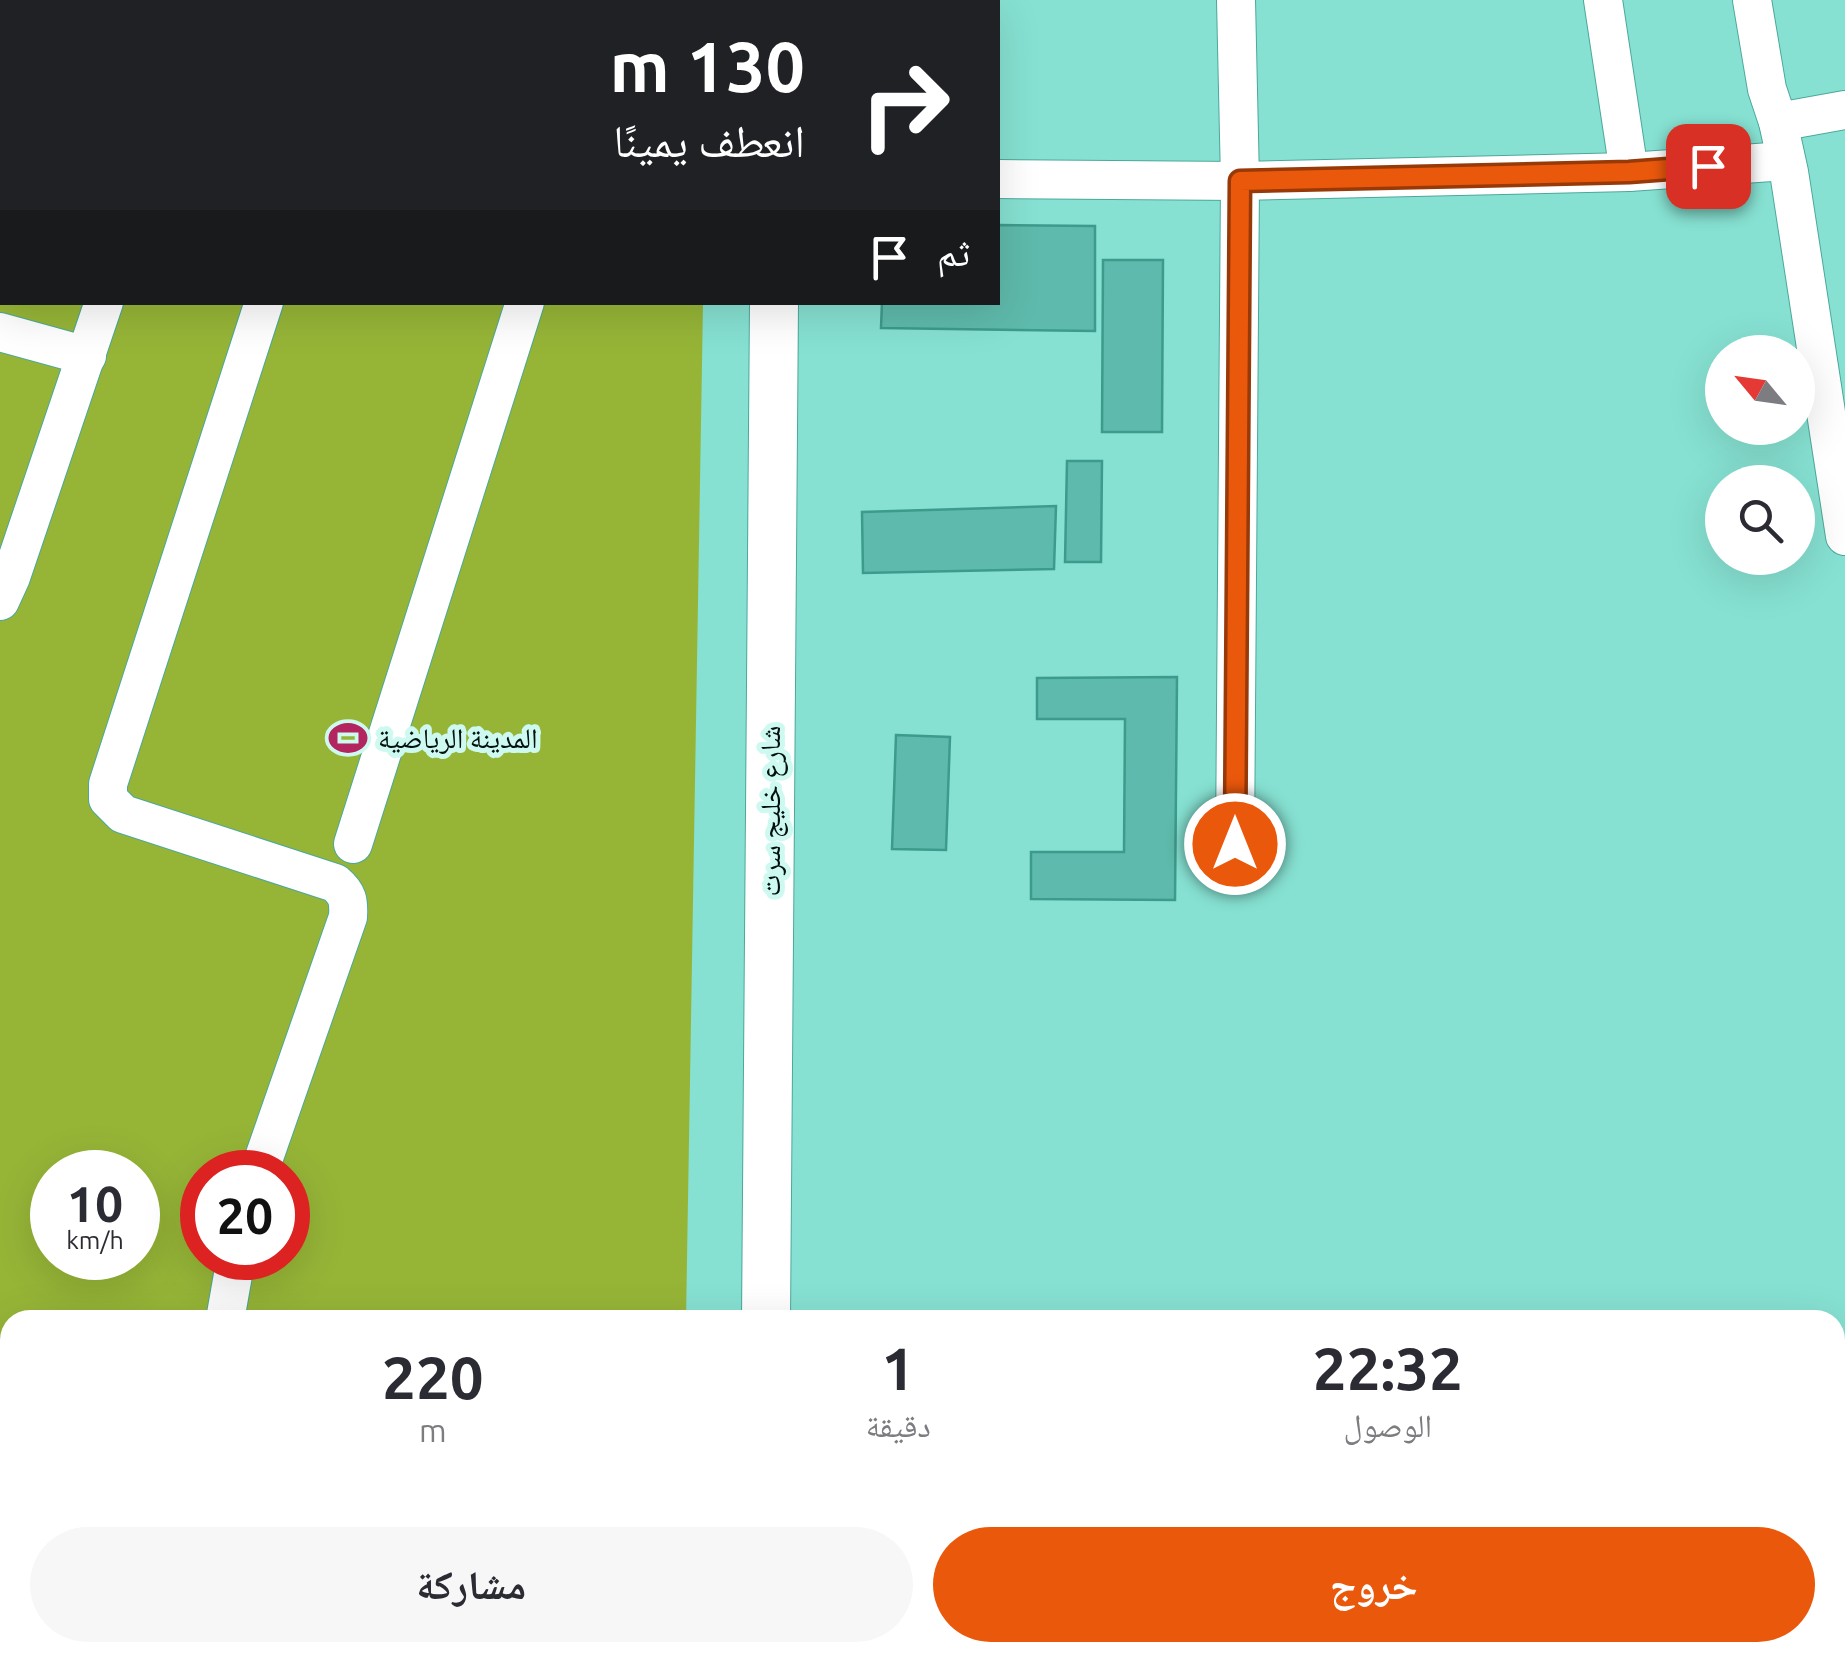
<!DOCTYPE html>
<html lang="ar">
<head>
<meta charset="utf-8">
<style>
  :root { --surface:#fff; --page:#f7f7f7; --text:#2b2b33; --muted:#7c7c81; --accent:#ea580c }
  body { margin:0; font-family:Ubuntu,"Noto Naskh Arabic",sans-serif; background:var(--page); color:var(--text); direction:rtl; height:100vh; display:flex; flex-direction:column; font-size:38px; white-space:nowrap }
  * { box-sizing:border-box; margin:0 }
  p { font-size:32px; color:var(--muted) }
  .icon { flex:none; width:55px; height:55px; fill:none; stroke:currentColor; stroke-width:2; stroke-linecap:round; stroke-linejoin:round }
  .map { position:relative; flex:1; overflow:hidden; direction:ltr }
  .panel { position:absolute; left:0px; top:1310px; width:1845px; height:352px; display:flex; flex-direction:column; background:var(--surface); border-radius:30px 30px 0 0; box-shadow:0 10px 40px #0002; direction:rtl }
  .panel>* { flex:none }
  .guide { position:absolute; left:0px; top:0px; width:1000px; height:305px; box-shadow:0 10px 40px #0002; direction:rtl; background:#202124; color:#fff; overflow:hidden }
  .needle { width:65px; rotate:299deg }
  .fabs { position:absolute; left:1705px; top:335px; display:grid; gap:20px }
  .fabs a { display:grid; place-items:center; width:110px; height:110px; border-radius:50%; background:var(--surface); box-shadow:0 10px 40px #0002; font-size:50px }
  .speed { position:absolute; left:30px; top:1150px; display:flex; gap:20px; font-size:50px; font-weight:700; text-align:center }
  .speed>* { display:grid; place-content:center; width:130px; height:130px; border-radius:50%; background:var(--surface); box-shadow:0 10px 40px #0002; line-height:1 }
  .speed small { font-size:25px; font-weight:400 }
  .speed .limit { border:15px solid #d22; background:#fff; color:#111 }
  .pin { position:absolute; display:grid; place-items:center; width:85px; height:85px; color:#fff; margin:-42px; border-radius:20px; box-shadow:0 5px 15px #0006 }
  .me { position:absolute; width:110px; margin:-55px; rotate:0deg; stroke-linejoin:round; filter:drop-shadow(0 0 8px #0008) }
  .turn { display:flex; align-items:center; gap:35px; height:210px; padding:0 30px; font-size:45px }
  .turn .icon { width:130px; height:130px; stroke-width:2.5 }
  .turn b { display:block; font-size:70px; line-height:85px }
  .then { display:flex; align-items:center; height:95px; padding:0 30px; background:#0003; gap:20px; font-size:38px }
  .eta { display:flex; justify-content:space-evenly; align-items:center; height:170px; text-align:center }
  .eta b { font-size:60px; font-weight:700; line-height:70px }
  .cta { display:flex; gap:20px; margin-top:auto; padding:20px 30px }
  .cta a { flex:1; height:115px; border-radius:60px; background:var(--accent); color:#fff; font-size:40px; font-weight:700; line-height:115px; text-align:center }
  .cta a+a { background:var(--page); color:var(--text) }
  .map>svg:first-child { display:block }
</style>
</head>
<body>
<div class="map">
<svg width="1845" height="1662" viewBox="0 0 1845 1662">
  <rect width="100%" height="100%" fill="#86e1d2"/>
  <path fill="#96b537" fill-rule="evenodd" d="M0,0H709L708,2H2V302L703,303L686,1320H10V1652H680V1662H0ZM52,1172H138V1258H52ZM202,1172H288V1258H202Z"/>
  <g fill="#5ebaac" stroke="#3d9b8d" stroke-width="2.5">
    <polygon points="998,225 1095,226 1095,331 881,328 882,302 998,302"/>
    <polygon points="1103,260 1163,260 1162,432 1102,432"/>
    <polygon points="1067,461 1102,461 1101,562 1065,562"/>
    <polygon points="1056,506 1054,569 863,573 862,512"/>
    <polygon points="1177,677 1175,900 1031,899 1031,852 1124,852 1125,719 1037,719 1037,678"/>
    <polygon points="896,735 950,737 946,850 892,849"/>
  </g>
  <g fill="none" stroke-linecap="round" stroke-linejoin="round">
    <g stroke="#4ca89a" stroke-width="40">
      <g id="minor">
        <polyline points="75,0 83,2"/>
        <polyline points="1603,0 1629,172"/>
        <polyline points="1752,0 1767,89 1778,122 1789,172 1845,536"/>
        <polyline points="197,2 198,0"/>
        <polyline points="362,2 363,0"/>
        <polyline points="620,2 621,0"/>
        <polyline points="1778,122 1845,110"/>
        <polyline points="998,179 1240,181 1629,172 1786,161"/>
        <polyline points="0,332 87,356"/>
        <polyline points="0,601 11,577 104,302"/>
        <polyline points="353,844 525,302"/>
        <polyline points="1235,844 1240,181 1236,0"/>
        <path d="M259,1172L348,917C349,901 348,894 335,883L123,814L108,799V784L264,302"/>
        <polyline points="225,1320 236,1258"/>
        <polyline points="223,1652 223,1662"/>
      </g>
    </g>
    <g stroke="#4ca89a" stroke-width="50">
      <g id="major">
        <polyline points="780,2 781,0"/>
        <polyline points="766,1320 774,302"/>
        <polyline points="763,1662 764,1652"/>
      </g>
    </g>
    <use href="#minor" stroke="#fff" stroke-width="38"/>
    <use href="#major" stroke="#fff" stroke-width="48"/>
  </g>
  <g fill="none" stroke-linecap="round" stroke-linejoin="round">
    <g stroke="#983908" stroke-width="25">
      <polyline id="route" points="1235,844 1240,181 1629,172 1708,166"/>
    </g>
    <use href="#route" stroke="#ea580c" stroke-width="18"/>
  </g>
  <defs>
    <g id="stadium-bare" transform="scale(3)"><path d="M0-5a6.5 5 0 1 0 0 10a6.5 5 0 1 0 0-10ZM-3.5-1.8h7v3.6h-7Z" fill="#b2255e" stroke="#cef9f1" stroke-width="2.5" paint-order="stroke"/></g>
  </defs>
  <g fill-rule="evenodd">
    <use href="#stadium-bare" x="348" y="738"/>
  </g>
  <g text-anchor="middle" stroke-width="10" stroke-linejoin="round" paint-order="stroke">
    <g font-size="28" fill="#00100d" stroke="#cef9f1" text-anchor="start">
      <text x="378" y="748">المدينة الرياضية</text>
    </g>
    <g font-size="28" fill="#00100d" stroke="#cef9f1">
      <text transform="translate(770 811) rotate(-90)" y="10">شارع خليج سرت</text>
    </g>
  </g>
</svg>
<div class="fabs">
<a><svg class="needle" viewBox="-14 -14 28 28"><path d="M0-13l5 13h-10z" fill="#e53935"/><path d="M0 13l5-13h-10z" fill="#7c7c81"/></svg></a>
<a><svg class="icon" aria-label="search" viewBox="0 0 24 24"><circle cx="10" cy="10" r="6"/><path d="M15 15l6 6"/></svg></a>
</div>
<div class="speed"><div>10<small>km/h</small></div><div class="limit">20</div></div>
<div class="pin" style="left:1708px;top:166px;background:#d93025"><svg class="icon" aria-label="arrive" viewBox="0 0 24 24"><path d="M6 21V4h12l-3 4 3 4H6"/></svg></div>
<svg class="me" style="left:1235px;top:844px" viewBox="-20 -20 40 40"><circle r="17" fill="#ea580c" stroke="#fff" stroke-width="3"/><path d="M0-11L8 9 0 5-8 9z" fill="#fff"/></svg>
<div class="guide">
<div class="turn"><svg class="icon" aria-label="right" viewBox="0 0 24 24"><path d="M7 20v-9h11M14 6l5 5-5 5"/></svg><div><b>130 m</b>انعطف يمينًا</div></div>
<div class="then">ثم<svg class="icon" aria-label="arrive" viewBox="0 0 24 24"><path d="M6 21V4h12l-3 4 3 4H6"/></svg></div>
</div>
<section class="panel">
<div class="eta">
<div><b>22:32</b><p>الوصول</p></div>
<div><b>1</b><p>دقيقة</p></div>
<div><b>220</b><p>m</p></div>
</div>
<div class="cta"><a>خروج</a><a>مشاركة</a></div>
</section>
</div>
</body>
</html>
